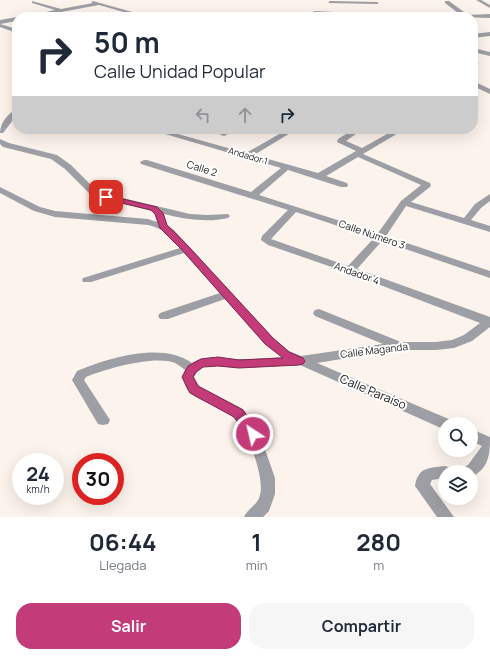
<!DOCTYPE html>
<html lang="es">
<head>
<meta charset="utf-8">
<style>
  :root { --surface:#fff; --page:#f6f6f7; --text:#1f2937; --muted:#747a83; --accent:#c33b79 }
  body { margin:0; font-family:Manrope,sans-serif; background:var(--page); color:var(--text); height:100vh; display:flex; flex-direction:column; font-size:15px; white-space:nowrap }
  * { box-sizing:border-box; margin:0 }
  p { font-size:13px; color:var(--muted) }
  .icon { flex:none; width:22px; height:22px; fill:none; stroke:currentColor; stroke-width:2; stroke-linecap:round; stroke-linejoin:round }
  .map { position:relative; height:517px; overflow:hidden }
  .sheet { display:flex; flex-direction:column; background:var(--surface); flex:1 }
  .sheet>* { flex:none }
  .top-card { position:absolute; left:12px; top:12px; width:466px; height:122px; border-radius:16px; box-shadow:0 4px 16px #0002; background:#fff; color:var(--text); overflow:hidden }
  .tools { position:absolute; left:438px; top:417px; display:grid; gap:8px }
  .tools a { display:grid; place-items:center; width:40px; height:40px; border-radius:50%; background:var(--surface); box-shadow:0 4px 16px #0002; font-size:20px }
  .speed { position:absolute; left:12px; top:453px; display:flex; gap:8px; font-size:20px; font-weight:700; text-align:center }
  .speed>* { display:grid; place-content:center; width:52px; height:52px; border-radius:50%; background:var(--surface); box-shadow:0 4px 16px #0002; line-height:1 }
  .speed small { font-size:10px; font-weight:400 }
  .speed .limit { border:6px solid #d22; background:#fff; color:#111 }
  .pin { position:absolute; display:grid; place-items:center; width:34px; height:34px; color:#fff; margin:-17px; border-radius:8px; box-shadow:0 2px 6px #0006 }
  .me { position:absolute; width:44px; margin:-22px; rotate:325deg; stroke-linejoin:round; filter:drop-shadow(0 0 3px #0008) }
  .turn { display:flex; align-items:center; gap:14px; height:84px; padding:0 16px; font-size:18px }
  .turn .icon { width:52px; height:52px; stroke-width:2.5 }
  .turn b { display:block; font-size:28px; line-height:34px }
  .lanes { display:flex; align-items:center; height:38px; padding:0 16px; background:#0003; justify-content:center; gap:20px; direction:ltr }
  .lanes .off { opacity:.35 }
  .eta { display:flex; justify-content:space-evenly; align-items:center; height:68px; text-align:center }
  .eta b { font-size:24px; font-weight:700; line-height:28px }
  .button { display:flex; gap:8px; margin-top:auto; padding:8px 16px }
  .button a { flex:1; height:46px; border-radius:16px; background:var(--accent); color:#fff; font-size:16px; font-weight:700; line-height:46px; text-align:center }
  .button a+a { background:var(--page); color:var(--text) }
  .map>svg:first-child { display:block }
</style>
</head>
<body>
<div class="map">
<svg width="490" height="517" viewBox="0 0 490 517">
  <rect width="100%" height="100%" fill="#fcf3ec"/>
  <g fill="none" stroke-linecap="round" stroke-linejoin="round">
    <g fill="#9e9fa4" fill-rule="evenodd">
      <polygon points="476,0 481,0 490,5 490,8"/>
      <polygon points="32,1 61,9 93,3 91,2 93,1 150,17 141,17 99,5 34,17 23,17 55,10 32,3"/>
      <polygon points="330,1 377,2 379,3 377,4 328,3"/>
      <polygon points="445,1 449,1 468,15 490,14 490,18 460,17 462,16 445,3"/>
      <polygon points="315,11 389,15 392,17 315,14 306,17 298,17"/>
      <polygon points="79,13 88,16 89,17 77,16 76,15"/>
      <polygon points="17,17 17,21 0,24 17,29 17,33 0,27 0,20"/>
      <polygon points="490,32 490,36 473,38 473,34"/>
      <polygon points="473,48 490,52 490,56 473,52"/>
      <polygon points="473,62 476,61 479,63 473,67"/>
      <polygon points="473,81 490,89 490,94 473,86"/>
      <path d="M17,109V115L3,133H0C0,123 8,113 17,109Z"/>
      <path d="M148,129H160L246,153L288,129H297L254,155L318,173L356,151L337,142L338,139L354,129H363L346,141L362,148L396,129H405L363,154L430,183L431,185L430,187L411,202L464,218L475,204L490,194V201L481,208L471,220L490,226V232L406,206L386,236L490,271V278L382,241L357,269L490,317V327L472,341L454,348L436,350H397L317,363L451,420L453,424H445V429L441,428L300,365L239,368L218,366L204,367L197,372L194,377L199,386L243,409L260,435L275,478V494L269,511L263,517H244C248,508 258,505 260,495C265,478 247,428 233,417C221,406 203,403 190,393C186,390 184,382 182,377L185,370C182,368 179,365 175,363C154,355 106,369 86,377L84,380L110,420L108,424L103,425L98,424L72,380L77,371C107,358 163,341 192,363C207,353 225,360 241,359C255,359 268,358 282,357L265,344L225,299L168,319H160L158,316L160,313L220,293L184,253L91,282H83L82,280L83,278L180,248C169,235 164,229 148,225L55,217L34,211L0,193V187L40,207L55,211L148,219L157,222L155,214L151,211L90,194L65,169L51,159L3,147L0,144V139L9,143L57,155L71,165L96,190L110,195L190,214L207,215L228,214L230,216L228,218C206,223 185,219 164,214L167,225L174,230L273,338L289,351L301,356L383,344L315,316L313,313L315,310L319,309L401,342H436L452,340L464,335L480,323L346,272L268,245L261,240L262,236L288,210L141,164L140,162L144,160H147L251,192L281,168ZM358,157L421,185L401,201L378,233L259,195L288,170L341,187H347L348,185L347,183L326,176ZM296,212L374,238L348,266L271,239Z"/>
      <polygon points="205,129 216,129 228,134 224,136"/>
      <path d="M471,429L490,437C490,454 489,469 471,477V472H460L462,468L468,465L482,446L471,441Z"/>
      <path d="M445,466L450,468L452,472H445V478L432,480L430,484L454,517H437L415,486C418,467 429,468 445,466Z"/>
    </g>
  </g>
  <polygon fill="#c33b79" stroke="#7f264f" points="106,195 157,207 163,213 167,225 189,247 273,338 289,352 303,358 305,361 303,364 299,365 239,368 218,366 203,367 196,372 193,377 198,386 243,410 258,431 260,434 258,438 253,440 249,438 234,417 190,393 182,377 188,366 201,359 218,357 239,360 283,358 265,344 183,251 160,228 155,214 151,210 104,199 104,196"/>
  <g text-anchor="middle" stroke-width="4" stroke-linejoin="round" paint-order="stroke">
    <g font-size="9" fill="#1c1917" stroke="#fff">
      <text transform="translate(248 156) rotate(16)" y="3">Andador 1</text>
    </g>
    <g font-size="10" fill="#1c1917" stroke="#fff">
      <text transform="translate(202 168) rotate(17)" y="4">Calle 2</text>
      <text transform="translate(372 234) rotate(19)" y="4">Calle Número 3</text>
      <text transform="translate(357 273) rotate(20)" y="4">Andador 4</text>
      <text transform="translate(374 350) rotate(-7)" y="4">Calle Maganda</text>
    </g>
    <g font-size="12" fill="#1c1917" stroke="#fff">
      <text transform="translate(373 392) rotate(23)" y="4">Calle Paraíso</text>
    </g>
  </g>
</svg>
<div class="tools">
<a><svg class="icon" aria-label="search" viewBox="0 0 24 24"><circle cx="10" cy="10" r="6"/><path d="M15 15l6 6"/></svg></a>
<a><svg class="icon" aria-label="layers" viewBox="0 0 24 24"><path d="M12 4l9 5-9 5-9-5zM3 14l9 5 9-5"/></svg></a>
</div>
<div class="speed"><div>24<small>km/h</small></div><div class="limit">30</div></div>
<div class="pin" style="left:106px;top:197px;background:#d93025"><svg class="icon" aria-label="arrive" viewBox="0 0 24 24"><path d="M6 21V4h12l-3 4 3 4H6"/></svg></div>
<svg class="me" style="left:253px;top:434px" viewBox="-20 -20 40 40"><circle r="17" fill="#c33b79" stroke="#fff" stroke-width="3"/><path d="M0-11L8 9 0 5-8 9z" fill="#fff"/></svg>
<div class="top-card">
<div class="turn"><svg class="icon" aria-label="right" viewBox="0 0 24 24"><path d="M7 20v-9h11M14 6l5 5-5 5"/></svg><div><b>50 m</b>Calle Unidad Popular</div></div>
<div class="lanes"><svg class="icon off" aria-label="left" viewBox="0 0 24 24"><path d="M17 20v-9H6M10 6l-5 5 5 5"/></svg><svg class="icon off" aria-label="ahead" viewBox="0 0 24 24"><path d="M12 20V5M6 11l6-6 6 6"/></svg><svg class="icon" aria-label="right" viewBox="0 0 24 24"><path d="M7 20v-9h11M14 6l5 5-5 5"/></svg></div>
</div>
</div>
<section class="sheet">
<div class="eta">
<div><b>06:44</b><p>Llegada</p></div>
<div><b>1</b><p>min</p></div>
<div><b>280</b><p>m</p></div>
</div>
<div class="button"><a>Salir</a><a>Compartir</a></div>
</section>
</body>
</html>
